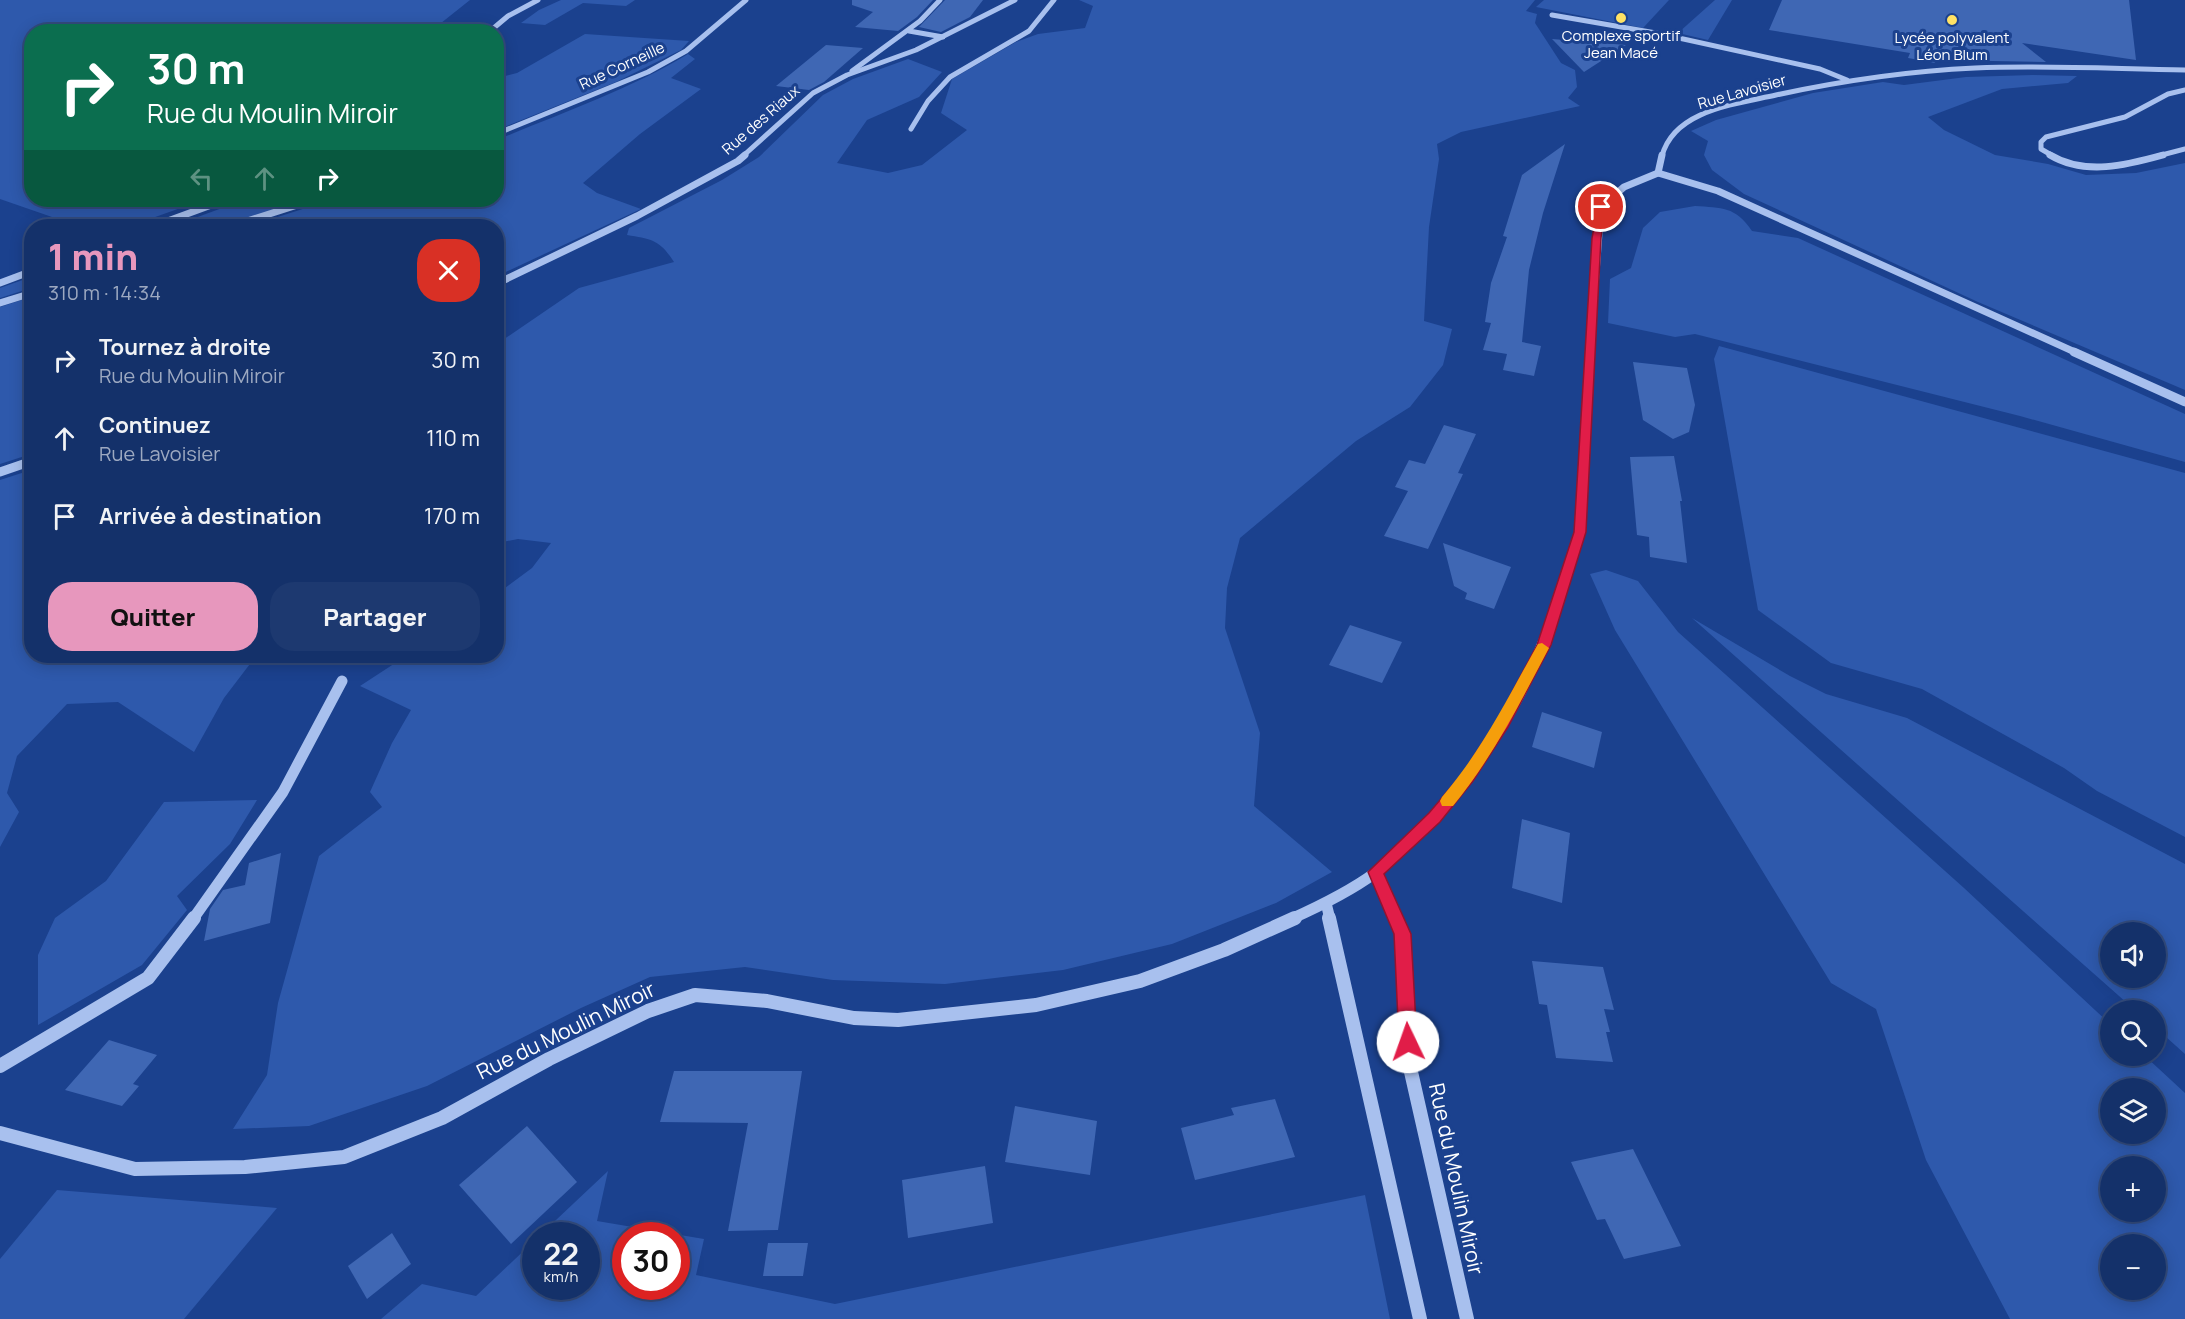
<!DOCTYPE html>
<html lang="fr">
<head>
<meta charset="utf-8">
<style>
  :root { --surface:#14316a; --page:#1d3970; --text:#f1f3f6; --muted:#9da9c1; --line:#334c7e; --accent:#e797bd }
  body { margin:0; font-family:Manrope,sans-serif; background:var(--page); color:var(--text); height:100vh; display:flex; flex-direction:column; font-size:22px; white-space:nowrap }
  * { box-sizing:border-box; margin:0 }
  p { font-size:20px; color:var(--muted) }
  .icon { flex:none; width:33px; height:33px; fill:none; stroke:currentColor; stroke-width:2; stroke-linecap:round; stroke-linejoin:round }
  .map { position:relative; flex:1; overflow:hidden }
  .sheet { position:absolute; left:24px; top:219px; width:480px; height:444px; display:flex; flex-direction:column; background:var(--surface); border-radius:24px; box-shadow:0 3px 15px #0003,0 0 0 2px var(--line) }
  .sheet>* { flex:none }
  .banner { position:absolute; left:24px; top:24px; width:480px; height:183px; border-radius:24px; box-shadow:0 3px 15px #0003,0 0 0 2px var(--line); background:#0b6e4f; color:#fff; overflow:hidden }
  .fabs { position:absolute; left:2100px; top:922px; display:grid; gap:12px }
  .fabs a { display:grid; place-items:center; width:66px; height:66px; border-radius:50%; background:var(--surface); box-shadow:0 3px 15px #0003,0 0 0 2px var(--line); font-size:30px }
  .speed { position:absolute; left:522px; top:1222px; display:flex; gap:12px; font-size:30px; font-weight:700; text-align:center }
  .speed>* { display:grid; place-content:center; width:78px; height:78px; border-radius:50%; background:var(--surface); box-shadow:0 3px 15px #0003,0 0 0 2px var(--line); line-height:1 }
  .speed small { font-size:15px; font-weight:400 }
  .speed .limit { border:9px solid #d22; background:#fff; color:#111 }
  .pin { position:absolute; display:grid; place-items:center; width:51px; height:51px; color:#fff; margin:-26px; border:3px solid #fff; border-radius:50%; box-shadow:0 2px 6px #0007 }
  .me { position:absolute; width:66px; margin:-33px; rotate:357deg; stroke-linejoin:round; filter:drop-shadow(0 0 4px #0008) }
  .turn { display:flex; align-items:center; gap:21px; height:126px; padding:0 24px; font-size:27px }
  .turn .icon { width:78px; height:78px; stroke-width:2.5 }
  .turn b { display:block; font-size:42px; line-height:51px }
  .lanes { display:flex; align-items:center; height:57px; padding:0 24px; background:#0003; justify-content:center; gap:30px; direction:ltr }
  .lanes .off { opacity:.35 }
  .round { display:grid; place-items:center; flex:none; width:63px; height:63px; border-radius:24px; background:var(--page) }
  .head { display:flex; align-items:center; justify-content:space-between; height:102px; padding:0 24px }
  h1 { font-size:36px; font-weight:800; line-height:45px; color:var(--accent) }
  .button { display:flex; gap:12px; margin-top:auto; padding:12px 24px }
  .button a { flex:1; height:69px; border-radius:24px; background:var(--accent); color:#111; font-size:24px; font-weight:800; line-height:69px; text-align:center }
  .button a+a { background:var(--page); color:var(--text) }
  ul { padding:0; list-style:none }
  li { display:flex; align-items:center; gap:18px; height:78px; padding:0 24px }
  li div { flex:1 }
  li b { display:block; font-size:22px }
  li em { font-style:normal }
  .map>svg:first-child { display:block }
</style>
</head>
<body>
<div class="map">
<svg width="2185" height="1319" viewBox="0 0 2185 1319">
  <rect width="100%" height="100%" fill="#1b418e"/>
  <g fill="#2e59ac" fill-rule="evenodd">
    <polygon points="0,0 470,0 431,31 32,32 32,200 203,200 130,226 78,226 0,199"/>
    <polygon points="561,0 635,0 626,6 583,3 545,25 521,23 539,10"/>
    <path d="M1079,0H1535L1526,11L1537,14L1535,23L1561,63L1575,70L1577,87L1568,98L1580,106L1461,132L1437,144L1439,159L1429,227L1424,321L1452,329L1443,365L1410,407L1356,441L1240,538L1227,588L1225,628L1260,733L1254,806L1332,872L1276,903L1172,944L1063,970L945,984L833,980L745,967L650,977L581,1008L427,1086L309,1126L233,1129L267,1075L278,1003L319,856L382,807L370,792L392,743L411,710L360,686L406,656H496L497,594L532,568L551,543L518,539L497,543V344L579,288L674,262C660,240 652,239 627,235L629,228L722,180L759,157L823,95L853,79L908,59L942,72L919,97L867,120L837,163L888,173L922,165L967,130L941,113L952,79L1016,42L1038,34L1085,28L1093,6Z"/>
    <polygon points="1544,0 1669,0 1643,28 1536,7"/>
    <polygon points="1715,0 1732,0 1708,40 1678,33"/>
    <polygon points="585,34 689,41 681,50 616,82 497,130 497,78 517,73"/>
    <path d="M688,54L695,59L671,78L701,89L640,134L583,183L597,193L641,209L497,276L496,226H249L331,200H496L497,140C561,113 629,90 688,54Z"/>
    <polygon points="2033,75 2077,76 2068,83 2002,89 1928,117 1944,130 1995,155 2048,164 2086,175 2136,173 2185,163 2185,390 1978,302 1744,194 1712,170 1704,155 1708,141 1691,131 1716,120 1813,93 1883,82 1904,85 1966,77"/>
    <polygon points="244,200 305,200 223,226 173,226"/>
    <path d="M1695,206C1722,208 1735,206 1752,231L1798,238L2185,414V462L2020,416L1695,334L1675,337L1608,323L1610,279L1631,268L1643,228L1660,212Z"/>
    <polygon points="31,277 31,288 0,298 0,288"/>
    <polygon points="31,297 31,454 0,464 0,307"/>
    <polygon points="1719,346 2185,473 2185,837 2097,791 2064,768 1922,689 1831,663 1758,610 1714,359"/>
    <polygon points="31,470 32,656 256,656 224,698 194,752 118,702 67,704 17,756 7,793 19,812 0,847 0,480"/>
    <path d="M1606,570L1638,581L1678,632L1964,888L2110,1024V1056H2145L2185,1093V1319H2010L1926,1160L1876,1009L1831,983L1615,630L1590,574ZM2110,1089H2156V1134H2110ZM2110,1167H2156V1212H2110ZM2110,1245H2156V1290H2110Z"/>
    <path d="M1692,618L1790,676L1826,694L1907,718L2185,864V1054L2156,1028V1011H2136ZM2110,933H2156V978H2110Z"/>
    <polygon points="257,800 230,844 177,896 187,910 142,965 38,1025 38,955 55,918 106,881 164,802"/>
    <path d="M608,1171L597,1221L704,1239L696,1275L835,1304L1365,1195L1390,1319H381L422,1284L476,1296L535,1240L536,1287H586V1236H539ZM626,1236H676V1287H626Z"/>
    <polygon points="57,1190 277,1208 184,1319 0,1319 0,1259"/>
  </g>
  <g fill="#3f67b4">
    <polygon points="852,0 933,0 917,17 898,31 855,27 873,12 852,5"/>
    <polygon points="945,0 983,0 970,17 941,32 919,27"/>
    <polygon points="1782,0 2129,0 2136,60 2022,43 2046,62 1936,60 1935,63 1908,58 1910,53 1769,30"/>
    <polygon points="1552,39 1626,45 1584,72"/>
    <polygon points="826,45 863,48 824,82 809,90 776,86"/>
    <polygon points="1565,144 1543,213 1529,270 1522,342 1541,346 1534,376 1503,370 1507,354 1483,350 1491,323 1485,322 1491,283 1507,237 1503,236 1522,175"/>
    <polygon points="1633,362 1687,368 1695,405 1689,432 1673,439 1643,420"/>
    <polygon points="1444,425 1476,434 1458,473 1463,474 1428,549 1384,536 1408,491 1395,487 1409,460 1425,464"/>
    <polygon points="1674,456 1682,501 1680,501 1687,563 1650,557 1649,537 1637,535 1630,457"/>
    <polygon points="1443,543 1511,567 1494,609 1465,599 1467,593 1454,586"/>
    <polygon points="1350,625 1402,642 1382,683 1329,665"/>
    <polygon points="1542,712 1602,732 1594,768 1532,747"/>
    <polygon points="1522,819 1570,833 1562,903 1512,888"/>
    <polygon points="281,853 270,923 204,941 210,909 223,890 245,885 249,863"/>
    <polygon points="1532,961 1603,967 1614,1010 1604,1009 1610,1032 1606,1032 1613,1062 1556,1058 1547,1005 1539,1004"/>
    <polygon points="109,1040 157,1055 133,1084 139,1086 122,1106 65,1090"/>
    <polygon points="674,1071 802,1071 778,1230 728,1231 748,1123 660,1122"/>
    <polygon points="1275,1099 1295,1157 1195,1180 1181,1128 1234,1115 1231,1108"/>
    <polygon points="1015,1106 1097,1121 1090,1175 1005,1162"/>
    <polygon points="527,1126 577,1182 511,1244 459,1185"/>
    <polygon points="1633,1149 1681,1246 1624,1259 1605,1219 1597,1220 1571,1162"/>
    <polygon points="985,1166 993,1223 908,1238 902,1180"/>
    <polygon points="392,1233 411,1264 367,1299 348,1266"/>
    <polygon points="768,1243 808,1243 803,1276 763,1276"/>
  </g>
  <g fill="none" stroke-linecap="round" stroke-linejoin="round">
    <g stroke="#a8c0ee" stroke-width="5">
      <polyline points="1552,15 1656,33 1820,69 1847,80"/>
      <polyline points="909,31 943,37"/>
      <polyline points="489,32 508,16 538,0"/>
      <polyline points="852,71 920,21 940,0"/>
      <polyline points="911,129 928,101 950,77 1029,31 1054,0"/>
      <polyline points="496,134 648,72 686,51 746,0"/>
      <polyline points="743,156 813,93 847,75 916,50 1015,0"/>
      <path d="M1662,156C1674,110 1736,104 1776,95C1841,81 1908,71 1975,68C2045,65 2115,69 2185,70"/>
      <polyline points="2053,156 2041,149 2041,142 2046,137 2125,117 2168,94 2185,90"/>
      <polyline points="2158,156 2185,149"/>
    </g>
    <g stroke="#a8c0ee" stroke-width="7">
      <path d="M2050,155C2085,176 2127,165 2163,155"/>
      <polyline points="1658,173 1718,191 2077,353"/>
      <polyline points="154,226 225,200"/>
      <polyline points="232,226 313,200"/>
      <polyline points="0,283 32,271"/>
      <polyline points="496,284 637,216 738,161 745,155"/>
      <polyline points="0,303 32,293"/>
      <polyline points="1590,353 1601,207 1624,187 1658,173 1662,155"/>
    </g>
    <g stroke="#a8c0ee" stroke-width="9">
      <polyline points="2074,352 2185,402"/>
      <polyline points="0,472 32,461"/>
      <polyline points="1557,603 1580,532 1590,352"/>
    </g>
    <g stroke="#a8c0ee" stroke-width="11">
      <polyline points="1376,872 1396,919"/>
      <polyline points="1326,903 1330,919"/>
      <polyline points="193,919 283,792 342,681"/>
      <path d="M1291,919C1320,906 1349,892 1375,873C1385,865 1395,854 1405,845C1476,779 1529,694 1558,601"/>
    </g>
    <g stroke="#a8c0ee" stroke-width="14">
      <polyline points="1329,918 1420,1319"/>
      <polyline points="1395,918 1402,934 1409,1063 1467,1319"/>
      <polyline points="0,1066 148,978 194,918"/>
      <polyline points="0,1133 135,1169 245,1167 344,1157 442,1118 549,1059 648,1011 695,995 767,1001 854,1018 898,1020 1036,1005 1140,981 1224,950 1295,918"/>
    </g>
  </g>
  <polygon fill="#e11d48" stroke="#92132f" stroke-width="1.5" points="1598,205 1605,207 1601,238 1586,532 1551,645 1508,727 1473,781 1440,822 1384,874 1411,934 1417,1042 1414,1048 1408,1050 1402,1048 1399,1042 1394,934 1368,872 1429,813 1463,773 1498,719 1537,645 1574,532 1592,238"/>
  <path fill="#f59e0b" d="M1542,643L1549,648C1520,703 1493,757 1453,806H1442L1440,801L1442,797C1483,749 1507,699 1538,644Z"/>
  <g fill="#ffe265" stroke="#1b418e" stroke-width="2">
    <circle cx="1621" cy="18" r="6"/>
    <circle cx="1952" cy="20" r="6"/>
  </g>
  <g text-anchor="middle" stroke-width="6" stroke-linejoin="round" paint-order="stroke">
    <g font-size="15" fill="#fff" stroke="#1b418e">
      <text x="1621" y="41">Complexe sportif<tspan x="1621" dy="17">Jean Macé</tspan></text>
      <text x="1952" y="43">Lycée polyvalent<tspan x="1952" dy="17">Léon Blum</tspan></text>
    </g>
    <g font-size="15" fill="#fff" stroke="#1b418e">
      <text transform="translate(622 66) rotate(-25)" y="5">Rue Corneille</text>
      <text transform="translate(1742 92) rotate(-16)" y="5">Rue Lavoisier</text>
      <text transform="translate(761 120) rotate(-41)" y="5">Rue des Riaux</text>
    </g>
    <g font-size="21" fill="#fff" stroke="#1b418e">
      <text transform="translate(566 1031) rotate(-26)" y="7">Rue du Moulin Miroir</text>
      <text transform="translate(1456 1179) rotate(78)" y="7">Rue du Moulin Miroir</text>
    </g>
  </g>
</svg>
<div class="fabs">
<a><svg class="icon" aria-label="sound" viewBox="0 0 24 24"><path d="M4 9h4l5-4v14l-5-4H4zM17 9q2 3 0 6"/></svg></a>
<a><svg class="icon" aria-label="search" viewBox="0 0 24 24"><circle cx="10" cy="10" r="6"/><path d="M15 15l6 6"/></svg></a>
<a><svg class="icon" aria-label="layers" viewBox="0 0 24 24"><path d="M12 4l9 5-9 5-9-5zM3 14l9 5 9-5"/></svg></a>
<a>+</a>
<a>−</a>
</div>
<div class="speed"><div>22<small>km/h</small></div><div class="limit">30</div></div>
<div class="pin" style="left:1601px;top:207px;background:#d93025"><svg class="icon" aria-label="arrive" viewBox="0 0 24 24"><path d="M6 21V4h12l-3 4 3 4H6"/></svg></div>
<svg class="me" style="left:1408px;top:1042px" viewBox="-20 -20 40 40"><circle r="19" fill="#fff"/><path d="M0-13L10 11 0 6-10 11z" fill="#e11d48"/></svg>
<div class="banner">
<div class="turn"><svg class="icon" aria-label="right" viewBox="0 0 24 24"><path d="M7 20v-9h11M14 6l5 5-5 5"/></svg><div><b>30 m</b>Rue du Moulin Miroir</div></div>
<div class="lanes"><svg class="icon off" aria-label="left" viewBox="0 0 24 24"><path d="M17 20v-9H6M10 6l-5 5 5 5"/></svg><svg class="icon off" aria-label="ahead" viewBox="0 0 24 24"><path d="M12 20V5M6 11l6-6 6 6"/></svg><svg class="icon" aria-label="right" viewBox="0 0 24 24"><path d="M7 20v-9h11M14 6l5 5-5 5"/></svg></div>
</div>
<section class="sheet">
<div class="head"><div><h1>1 min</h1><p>310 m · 14:34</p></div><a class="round" style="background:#d93025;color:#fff"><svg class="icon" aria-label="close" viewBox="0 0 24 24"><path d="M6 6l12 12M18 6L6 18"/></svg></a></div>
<ul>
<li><svg class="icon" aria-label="right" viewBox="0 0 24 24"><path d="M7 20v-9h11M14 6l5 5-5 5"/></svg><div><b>Tournez à droite</b><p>Rue du Moulin Miroir</p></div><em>30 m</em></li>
<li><svg class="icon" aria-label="ahead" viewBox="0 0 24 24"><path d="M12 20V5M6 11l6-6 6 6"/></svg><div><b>Continuez</b><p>Rue Lavoisier</p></div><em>110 m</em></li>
<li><svg class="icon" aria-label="arrive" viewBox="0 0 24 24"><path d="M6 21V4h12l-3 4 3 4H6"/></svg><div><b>Arrivée à destination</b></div><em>170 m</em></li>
</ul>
<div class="button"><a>Quitter</a><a>Partager</a></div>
</section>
</div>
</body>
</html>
